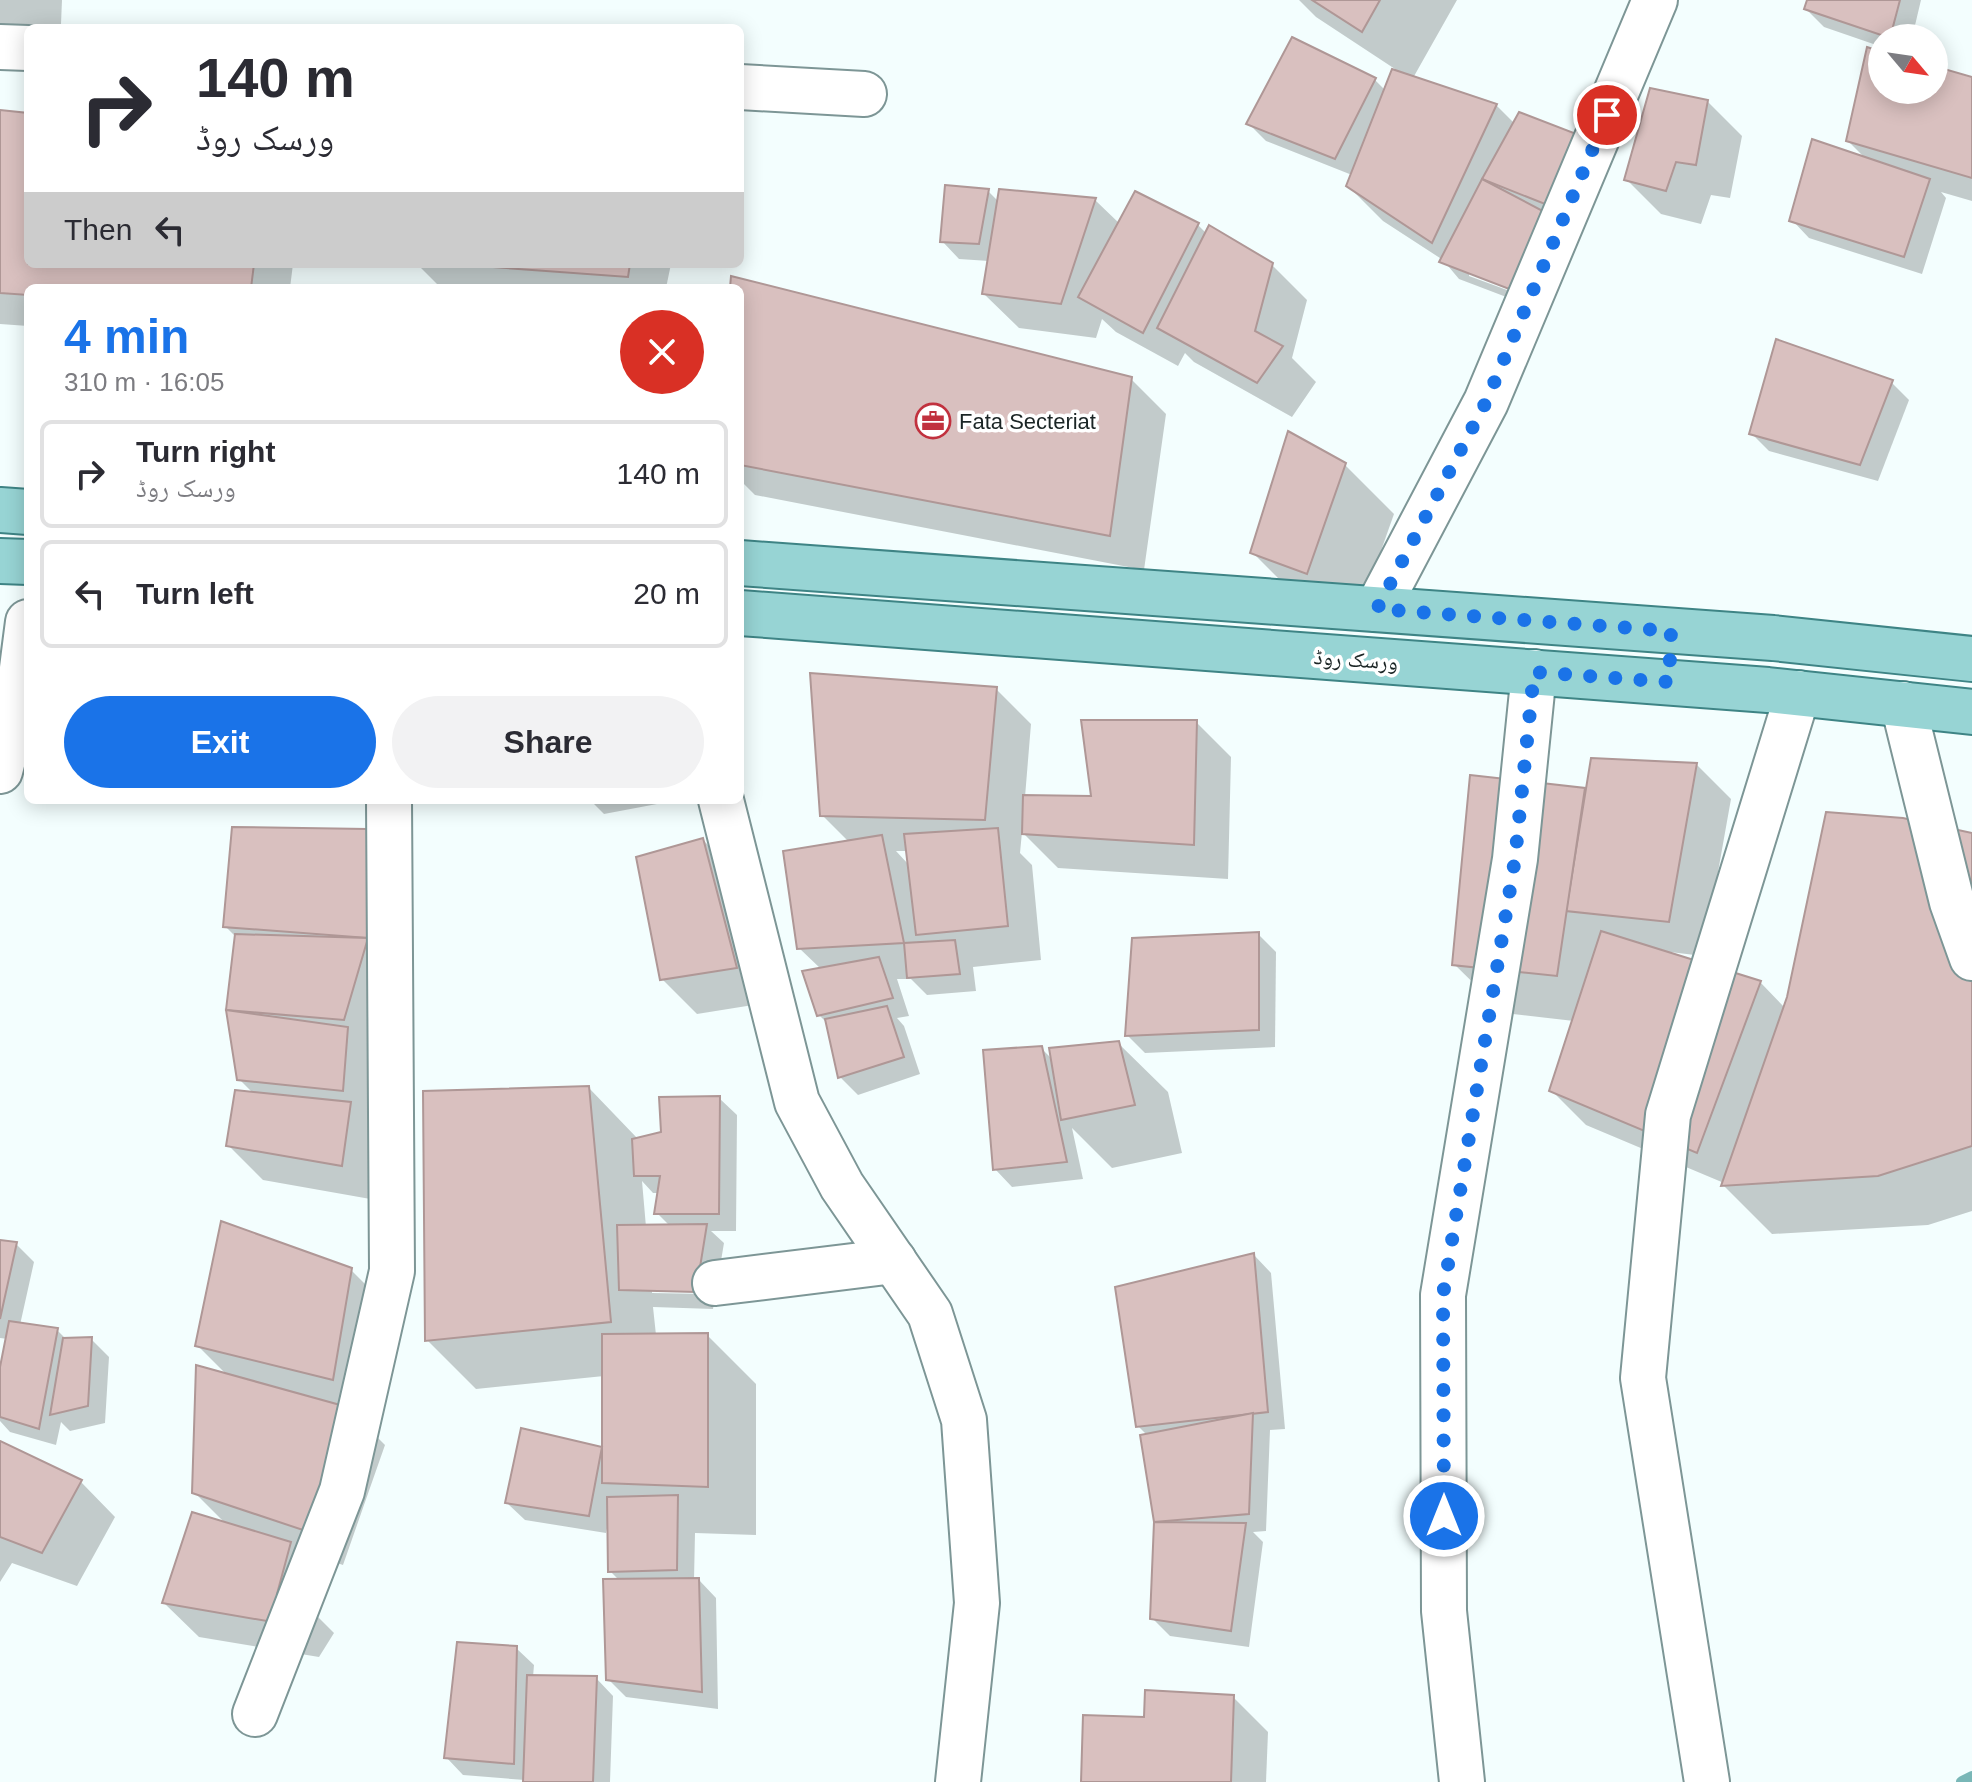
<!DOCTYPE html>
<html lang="en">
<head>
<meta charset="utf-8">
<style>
  :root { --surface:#fff; --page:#f2f2f3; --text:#2b2b33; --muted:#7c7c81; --line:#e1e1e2; --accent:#1a73e8 }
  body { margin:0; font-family:Helvetica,"Noto Naskh Arabic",sans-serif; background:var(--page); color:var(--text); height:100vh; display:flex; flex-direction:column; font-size:30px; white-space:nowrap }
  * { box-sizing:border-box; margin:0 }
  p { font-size:26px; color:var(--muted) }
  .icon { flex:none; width:44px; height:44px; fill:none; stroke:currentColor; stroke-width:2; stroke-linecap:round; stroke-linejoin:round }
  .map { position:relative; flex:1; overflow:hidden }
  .details { position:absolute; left:24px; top:284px; width:720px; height:520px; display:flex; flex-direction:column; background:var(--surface); border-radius:12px; box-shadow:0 4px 20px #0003 }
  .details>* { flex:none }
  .banner { position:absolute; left:24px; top:24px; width:720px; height:244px; border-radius:12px; box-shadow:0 4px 20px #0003; background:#fff; color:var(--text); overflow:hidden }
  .needle { width:52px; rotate:119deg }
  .buttons { position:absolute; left:1868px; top:24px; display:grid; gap:16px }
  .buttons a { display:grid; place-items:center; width:80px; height:80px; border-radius:50%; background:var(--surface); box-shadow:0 4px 20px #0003; font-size:40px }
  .pin { position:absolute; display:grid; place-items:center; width:68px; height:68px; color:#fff; margin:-34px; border:4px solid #fff; border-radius:50%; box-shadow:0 2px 8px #0007 }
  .me { position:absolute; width:88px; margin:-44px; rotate:0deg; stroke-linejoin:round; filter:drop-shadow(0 0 6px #0008) }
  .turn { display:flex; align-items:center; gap:28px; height:168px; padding:0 40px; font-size:36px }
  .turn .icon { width:104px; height:104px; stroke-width:2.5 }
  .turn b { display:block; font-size:56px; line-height:68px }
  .then { display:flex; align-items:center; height:76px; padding:0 40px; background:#0003; gap:16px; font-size:30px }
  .round { display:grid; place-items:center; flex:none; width:84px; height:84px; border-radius:42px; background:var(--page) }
  .head { display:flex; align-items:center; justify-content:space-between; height:136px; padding:0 40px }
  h1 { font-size:48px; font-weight:700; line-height:60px; color:var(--accent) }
  .button { display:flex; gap:16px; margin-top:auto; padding:16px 40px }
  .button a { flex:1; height:92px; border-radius:48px; background:var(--accent); color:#fff; font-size:32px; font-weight:700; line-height:92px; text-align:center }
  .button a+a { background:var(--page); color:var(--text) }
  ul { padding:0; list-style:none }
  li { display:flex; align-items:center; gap:24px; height:108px; margin:0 16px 12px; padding:0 24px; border:4px solid var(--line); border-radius:12px }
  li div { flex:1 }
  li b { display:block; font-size:30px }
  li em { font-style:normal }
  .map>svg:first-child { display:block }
</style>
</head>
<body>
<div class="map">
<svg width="1972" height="1782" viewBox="0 0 1972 1782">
  <rect width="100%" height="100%" fill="#f3fefe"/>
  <g fill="#0003" fill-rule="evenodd">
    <polygon points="0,0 62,0 61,24 0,31"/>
    <path d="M1299,0H1457L1413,78L1496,105L1515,124L1578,137L1535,308L1459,279L1443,260L1383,221L1348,186L1352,175L1266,141L1248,123L1375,80L1386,91L1395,69L1316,17ZM1469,271L1527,293L1526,297L1469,276Z"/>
    <polygon points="1809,0 1921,0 1912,38 1882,38 1882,47 1824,27 1806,9"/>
    <polygon points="1882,54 1882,90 1934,90 1934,68 1972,79 1972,201 1941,192 1946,198 1922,274 1809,238 1792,220 1867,160 1848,141"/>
    <polygon points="1707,101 1742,136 1730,198 1711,195 1701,224 1661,214 1626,179"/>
    <polygon points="0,112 28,115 28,264 293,264 290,288 28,288 28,326 0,324"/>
    <polygon points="988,191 999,202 1001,191 1095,200 1120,224 1136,194 1198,225 1207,234 1272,265 1307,300 1292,358 1316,382 1292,417 1194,362 1185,353 1178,366 1116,332 1102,319 1096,338 1019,328 984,294 989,261 959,259 942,241"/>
    <polygon points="417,264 671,264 666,288 441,288"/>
    <polygon points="733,278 1131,379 1166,414 1144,570 755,495 740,480 740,288 732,288"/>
    <polygon points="1891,382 1909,400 1878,481 1769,451 1751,433"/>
    <polygon points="1345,465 1394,514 1356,621 1301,601 1252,552"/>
    <path d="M996,689L1031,724L1025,797L1093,798L1196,722L1231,757L1228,879L1058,868L1022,832L1020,853L1032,865L1041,960L973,967L976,991L927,995L911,979H897L909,1016L897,1018L904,1026L920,1074L858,1095L840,1077L828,1024L819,1015L821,969L799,948L849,842L822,815ZM896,851H908L909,865Z"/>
    <polygon points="1696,764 1731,799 1703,956 1670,952 1669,954 1760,982 1786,1009 1972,835 1972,1211 1928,1225 1772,1234 1723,1185 1724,1183 1586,1125 1551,1090 1574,1021 1504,1013 1454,964 1584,790 1587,794"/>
    <polygon points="590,800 656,800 657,804 604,814"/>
    <polygon points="366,831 401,866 376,1200 263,1180 229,1146 254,1094 239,1079 228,1010 237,938 225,926"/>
    <polygon points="703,840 738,875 771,1002 697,1014 662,979"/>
    <polygon points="1258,934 1276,952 1275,1047 1145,1053 1128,1036"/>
    <polygon points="1118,1043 1168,1092 1182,1153 1112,1168 1072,1128 1083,1179 1012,1187 995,1169 1041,1048 1053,1060"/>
    <path d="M589,1088L638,1139L663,1133L719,1098L737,1115L736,1231H711L724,1243L713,1309L653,1307L656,1335H707L756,1384V1535L695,1533L694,1580H699L716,1598L718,1709L626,1697L608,1679L620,1581L610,1571L608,1524L606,1533L525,1520L507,1503L601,1449L604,1453V1376L476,1389L427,1340ZM642,1181L653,1193H659L657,1213L670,1226L646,1227ZM652,1289L706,1290V1294L652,1293Z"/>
    <polygon points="0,1242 16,1244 34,1262 20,1325 57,1330 67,1340 91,1339 109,1357 105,1423 70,1431 61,1422 56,1445 10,1432 0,1421 0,1378 8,1339 0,1338"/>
    <polygon points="1254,1255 1271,1273 1285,1429 1270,1430 1266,1531 1253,1532 1263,1542 1249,1647 1170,1636 1152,1618 1156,1522 1148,1436 1138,1426"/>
    <polygon points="351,1270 386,1305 350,1410 385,1445 343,1565 295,1549 325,1579 315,1614 334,1633 319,1657 199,1637 164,1603 226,1524 194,1492 228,1376 197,1345"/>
    <polygon points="0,1444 81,1482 115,1517 77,1586 12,1563 0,1582"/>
    <polygon points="516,1648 534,1665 533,1677 596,1678 613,1696 610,1782 525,1782 525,1780 463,1775 446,1757"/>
    <polygon points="1233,1697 1268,1732 1266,1782 1083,1782 1146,1719"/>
  </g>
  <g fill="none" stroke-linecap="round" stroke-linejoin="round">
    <polyline stroke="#79b7b7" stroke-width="12" points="1962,1782 1972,1777"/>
  </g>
  <g fill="#d9c0bf" stroke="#af9796" stroke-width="2">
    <polygon points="1312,0 1380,0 1362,32"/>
    <polygon points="1807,0 1900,0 1890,38 1804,9"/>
    <polygon points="1292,37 1376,78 1335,159 1246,124"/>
    <polygon points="1867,47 1882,52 1882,90 1934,90 1934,66 1972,77 1972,178 1846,141"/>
    <polygon points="1392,69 1497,104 1432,243 1346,186"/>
    <polygon points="1650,88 1708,100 1696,165 1676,162 1666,191 1624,180"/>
    <polygon points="0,110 28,113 28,264 254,264 251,288 28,288 28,295 0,293"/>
    <polygon points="1519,112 1579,135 1550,206 1482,179"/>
    <polygon points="1812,139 1930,179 1904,257 1789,221"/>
    <polygon points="1482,179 1554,217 1517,292 1439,262"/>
    <polygon points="945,185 989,189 979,244 940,242"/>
    <polygon points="999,189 1096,198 1061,304 982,294"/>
    <polygon points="1135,191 1199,223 1143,333 1078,297"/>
    <polygon points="1209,225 1273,263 1255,331 1283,346 1257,383 1157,328"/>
    <polygon points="451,264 630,264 628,277"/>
    <polygon points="731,276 1132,377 1110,536 740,465 740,288 730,288"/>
    <polygon points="1776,339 1893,380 1860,465 1749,434"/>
    <polygon points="1288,431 1346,463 1307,574 1250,553"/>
    <polygon points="810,673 997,687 985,820 820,816"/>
    <polygon points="1081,720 1197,720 1194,845 1022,834 1023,795 1091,796"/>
    <polygon points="1591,758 1697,763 1669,922 1566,911"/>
    <polygon points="1470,775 1585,788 1557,976 1452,965"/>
    <polygon points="1826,812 1903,818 1972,833 1972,1146 1878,1176 1721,1186 1787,997"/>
    <polygon points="232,827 367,829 368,938 223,927"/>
    <polygon points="998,828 1008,926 916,935 904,834"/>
    <polygon points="882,835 904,943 797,949 783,851"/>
    <polygon points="703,838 737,968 660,980 636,857"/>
    <polygon points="1601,931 1761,981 1697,1153 1549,1091"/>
    <polygon points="1259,932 1259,1030 1125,1036 1132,938"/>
    <polygon points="235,934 368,938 344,1020 226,1010"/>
    <polygon points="955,940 960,974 907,978 904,943"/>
    <polygon points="879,957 893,998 817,1016 802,971"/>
    <polygon points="887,1006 904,1057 838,1078 825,1019"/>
    <polygon points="226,1010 348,1027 343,1091 237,1080"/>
    <polygon points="1119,1041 1135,1105 1061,1120 1049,1048"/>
    <polygon points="1042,1046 1067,1162 993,1170 983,1050"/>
    <polygon points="589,1086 611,1322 425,1341 423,1091"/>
    <polygon points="235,1090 351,1102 342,1166 226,1146"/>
    <polygon points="720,1096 719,1214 654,1214 660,1176 634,1176 632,1139 661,1132 659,1097"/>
    <polygon points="221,1221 352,1268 333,1380 195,1346"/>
    <polygon points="707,1224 696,1292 619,1290 617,1225"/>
    <polygon points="0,1240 17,1242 0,1319"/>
    <polygon points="1254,1253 1268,1412 1136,1427 1115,1287"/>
    <polygon points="9,1321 58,1328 39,1429 0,1417 0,1367"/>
    <polygon points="708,1333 708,1487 602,1483 602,1334"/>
    <polygon points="92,1337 88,1406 50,1415 63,1338"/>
    <polygon points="196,1365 351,1408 309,1532 192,1493"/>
    <polygon points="1253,1413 1249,1514 1154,1522 1140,1435"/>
    <polygon points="521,1428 602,1447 589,1516 505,1503"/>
    <polygon points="0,1441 82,1480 42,1553 0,1537"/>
    <polygon points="678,1495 677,1570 608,1572 607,1497"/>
    <polygon points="192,1512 291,1542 277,1594 301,1597 284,1624 162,1603"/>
    <polygon points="1154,1522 1246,1523 1231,1631 1150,1619"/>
    <polygon points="699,1578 702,1692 606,1680 603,1579"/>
    <polygon points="457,1642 517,1646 514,1764 444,1758"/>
    <polygon points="527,1675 597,1676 593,1782 523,1782"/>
    <polygon points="1145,1690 1234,1695 1231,1782 1081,1782 1083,1715 1144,1717"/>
  </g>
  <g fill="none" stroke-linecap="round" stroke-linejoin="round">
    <g stroke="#7d9696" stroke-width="48">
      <g id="minor">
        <polyline points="0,47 28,48"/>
        <polyline points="740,87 864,94"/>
        <polyline points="1377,609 1486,402 1655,0"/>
        <polyline points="1903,704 1952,902 1972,958"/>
        <polyline points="0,771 17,707 28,622"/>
        <polyline points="721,800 797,1102 842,1186 930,1314 964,1420 977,1603 958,1782"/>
        <polyline points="715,1283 894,1261"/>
        <polyline points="255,1714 342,1491 392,1271 389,800"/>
        <polyline points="1462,1782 1444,1611 1443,1295 1515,859 1534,672"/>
        <polyline points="1707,1782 1643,1378 1668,1115 1798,693"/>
      </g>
    </g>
    <g stroke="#3e8485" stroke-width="48">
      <g id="major">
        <polyline points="0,510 28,512"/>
        <polyline points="0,561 28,562"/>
        <polyline points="740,563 1773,638 1972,659"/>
        <polyline points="740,613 1768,690 1972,712"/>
      </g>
    </g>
    <use href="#minor" stroke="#fff" stroke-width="44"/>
    <use href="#major" stroke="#97d4d4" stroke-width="44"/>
  </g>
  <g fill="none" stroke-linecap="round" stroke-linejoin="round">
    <polyline stroke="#1a73e8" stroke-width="14" stroke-dasharray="0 25.2" points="1444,1516 1443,1295 1515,859 1534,672 1669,682 1671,631 1377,609 1486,402 1607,115"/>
  </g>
  <defs>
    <g id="office-ring" transform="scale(1.8)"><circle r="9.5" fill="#fff" stroke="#c1313e" stroke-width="1.5"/><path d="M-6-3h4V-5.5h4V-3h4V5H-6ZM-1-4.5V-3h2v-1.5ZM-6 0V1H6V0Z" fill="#c1313e"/></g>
  </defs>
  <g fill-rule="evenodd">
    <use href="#office-ring" x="933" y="421"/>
  </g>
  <g text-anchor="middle" stroke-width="7" stroke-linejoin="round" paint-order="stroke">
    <g font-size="22" fill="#1b2525" stroke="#fff" text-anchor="start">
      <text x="959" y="429">Fata Secteriat</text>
    </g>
    <g font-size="22" fill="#1b2525" stroke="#fff">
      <text transform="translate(1356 659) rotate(4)" y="8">ورسک روڈ</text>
    </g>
  </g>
</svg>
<div class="buttons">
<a><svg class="needle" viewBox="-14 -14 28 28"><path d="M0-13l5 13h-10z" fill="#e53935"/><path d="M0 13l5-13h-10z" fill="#7c7c81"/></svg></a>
</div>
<div class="pin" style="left:1607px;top:115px;background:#d93025"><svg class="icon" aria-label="arrive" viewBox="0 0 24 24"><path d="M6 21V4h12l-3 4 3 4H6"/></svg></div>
<svg class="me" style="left:1444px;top:1516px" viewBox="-20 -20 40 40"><circle r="17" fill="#1a73e8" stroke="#fff" stroke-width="3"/><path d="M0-11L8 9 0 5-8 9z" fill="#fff"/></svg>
<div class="banner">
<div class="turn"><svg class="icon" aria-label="right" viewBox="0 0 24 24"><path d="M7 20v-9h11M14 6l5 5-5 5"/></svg><div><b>140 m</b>ورسک روڈ</div></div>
<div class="then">Then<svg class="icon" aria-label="left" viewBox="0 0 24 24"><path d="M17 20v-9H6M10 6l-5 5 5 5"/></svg></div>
</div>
<section class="details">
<div class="head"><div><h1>4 min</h1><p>310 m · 16:05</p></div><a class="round" style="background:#d93025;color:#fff"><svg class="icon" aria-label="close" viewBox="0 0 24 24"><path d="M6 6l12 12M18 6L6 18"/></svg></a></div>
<ul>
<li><svg class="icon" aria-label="right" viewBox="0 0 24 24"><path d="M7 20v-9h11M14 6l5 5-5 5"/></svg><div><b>Turn right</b><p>ورسک روڈ</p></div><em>140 m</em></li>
<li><svg class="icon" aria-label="left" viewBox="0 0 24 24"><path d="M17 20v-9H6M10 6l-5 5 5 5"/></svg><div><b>Turn left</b></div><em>20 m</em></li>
</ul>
<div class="button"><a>Exit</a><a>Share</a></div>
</section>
</div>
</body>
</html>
